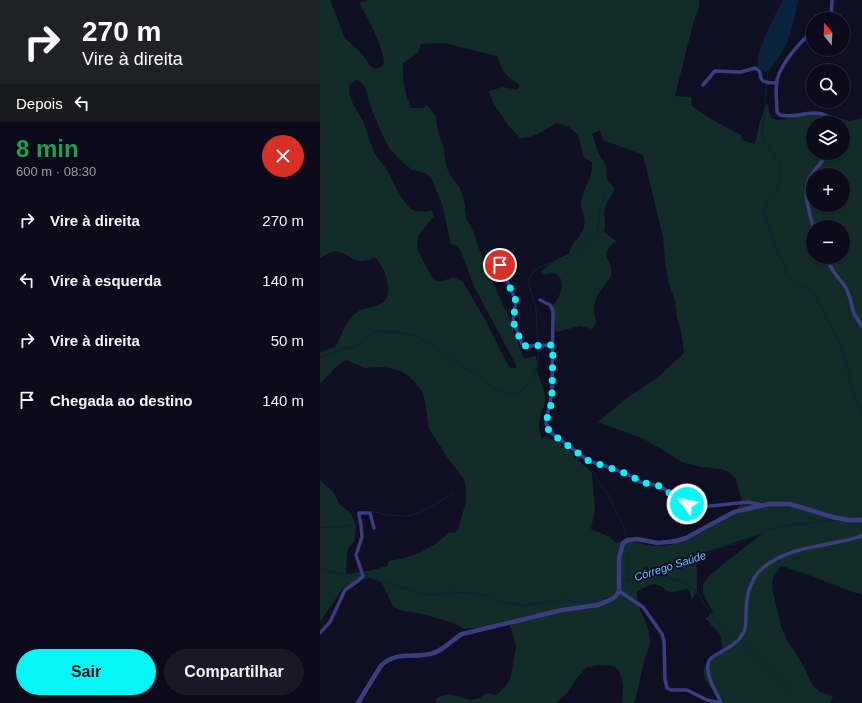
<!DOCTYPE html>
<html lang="pt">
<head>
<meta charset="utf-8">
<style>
  :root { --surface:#0c0a1a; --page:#1a1827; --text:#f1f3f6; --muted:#9a9aa2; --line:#2c2b39; --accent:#04f6f7 }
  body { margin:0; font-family:Arial,sans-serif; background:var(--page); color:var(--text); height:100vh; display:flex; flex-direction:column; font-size:15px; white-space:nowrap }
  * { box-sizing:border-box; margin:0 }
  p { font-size:13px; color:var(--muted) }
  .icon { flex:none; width:22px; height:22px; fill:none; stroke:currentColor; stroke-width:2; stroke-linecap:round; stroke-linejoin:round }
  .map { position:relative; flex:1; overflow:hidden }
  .side { display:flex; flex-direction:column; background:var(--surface); width:320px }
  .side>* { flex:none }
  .guide { background:#202124; color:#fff; overflow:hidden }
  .needle { width:26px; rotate:342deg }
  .fabs { position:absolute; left:486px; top:12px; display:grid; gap:8px }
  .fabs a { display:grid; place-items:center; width:44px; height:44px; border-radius:50%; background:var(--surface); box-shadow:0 1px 3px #0004,0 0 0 1px var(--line); font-size:20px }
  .pin { position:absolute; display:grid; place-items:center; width:34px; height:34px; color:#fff; margin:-17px; border:2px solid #fff; border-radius:50%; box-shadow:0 1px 4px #0007 }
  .me { position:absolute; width:44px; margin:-22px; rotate:302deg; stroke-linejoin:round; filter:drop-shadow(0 0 3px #0008) }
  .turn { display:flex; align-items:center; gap:14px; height:84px; padding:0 16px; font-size:18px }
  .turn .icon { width:52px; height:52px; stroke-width:2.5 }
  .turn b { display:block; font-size:28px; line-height:34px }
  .then { display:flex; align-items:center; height:38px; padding:0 16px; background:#0003; gap:8px; font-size:15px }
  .round { display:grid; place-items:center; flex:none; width:42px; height:42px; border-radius:21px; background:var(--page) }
  .summary { display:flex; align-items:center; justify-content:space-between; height:68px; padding:0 16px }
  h1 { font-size:24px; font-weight:700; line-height:30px; color:#1e9e55 }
  .cta { display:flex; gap:8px; margin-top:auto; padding:8px 16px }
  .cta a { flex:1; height:46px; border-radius:24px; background:var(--accent); color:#111; font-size:16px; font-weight:700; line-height:46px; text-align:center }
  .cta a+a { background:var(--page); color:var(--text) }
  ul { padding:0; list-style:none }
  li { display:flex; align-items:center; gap:12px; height:60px; padding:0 16px }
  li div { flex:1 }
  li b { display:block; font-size:15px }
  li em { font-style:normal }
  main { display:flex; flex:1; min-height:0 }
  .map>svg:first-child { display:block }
</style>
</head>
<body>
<main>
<section class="side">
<div class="guide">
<div class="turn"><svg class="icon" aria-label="right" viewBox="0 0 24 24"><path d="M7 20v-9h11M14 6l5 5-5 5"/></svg><div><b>270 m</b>Vire à direita</div></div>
<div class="then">Depois<svg class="icon" aria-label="left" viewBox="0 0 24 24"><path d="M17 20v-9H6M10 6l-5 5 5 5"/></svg></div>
</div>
<div class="summary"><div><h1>8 min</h1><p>600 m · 08:30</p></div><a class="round" style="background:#d93025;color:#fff"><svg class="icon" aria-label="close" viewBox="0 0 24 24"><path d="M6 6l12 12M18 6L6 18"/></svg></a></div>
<ul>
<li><svg class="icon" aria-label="right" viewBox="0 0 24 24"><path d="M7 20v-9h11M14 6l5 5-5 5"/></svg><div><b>Vire à direita</b></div><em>270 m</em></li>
<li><svg class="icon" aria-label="left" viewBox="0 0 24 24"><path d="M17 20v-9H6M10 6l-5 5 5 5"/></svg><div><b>Vire à esquerda</b></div><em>140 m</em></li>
<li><svg class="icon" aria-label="right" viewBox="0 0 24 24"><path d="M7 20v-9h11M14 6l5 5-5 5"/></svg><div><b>Vire à direita</b></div><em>50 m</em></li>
<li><svg class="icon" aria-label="arrive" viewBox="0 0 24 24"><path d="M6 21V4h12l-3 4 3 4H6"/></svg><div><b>Chegada ao destino</b></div><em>140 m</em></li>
</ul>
<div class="cta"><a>Sair</a><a>Compartilhar</a></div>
</section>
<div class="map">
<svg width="542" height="703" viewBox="0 0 542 703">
  <rect width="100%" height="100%" fill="#100e23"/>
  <path fill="#112c29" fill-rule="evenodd" d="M0,0H10L25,38L44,56L50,66L55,69L63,66C68,55 46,14 39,3L48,0H379C381,8 375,16 373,24C367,48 361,72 355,96L371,97L372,106L391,119L421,135L422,140L435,144L440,121L447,102L451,118L459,120L495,112L530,121L542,118V595C515,586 489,574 461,566L453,578L452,588L461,626L467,640L484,667L493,686L500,692L513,696L510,703H398C399,695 395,693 390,687C376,669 388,659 403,649L400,634L391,625L389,621L385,619L393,612L383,593V584L388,577L403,564L442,534C419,540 397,549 374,555L377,571V592L371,600V594L367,589L352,592L347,591C337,580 328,585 317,592C316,610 331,625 330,643C330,648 326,653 325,657C321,673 319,688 314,703H302L303,684L299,670L294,666L277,665L266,668L255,680L249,691L236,703H116V699C132,687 142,703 156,699C160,698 163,695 167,693L176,695L181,691L190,680L196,646L190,625L184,624L144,629L134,623L102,614L79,610L73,606L62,583L51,578L43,579L23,588L0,622V480L14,493L20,505L31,513L36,526L35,541L29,547L27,552L26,574L53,570L67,566L69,561C92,558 113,549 129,532L134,533L138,530L140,522L146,502V488L144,479L129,460L109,429L105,401L102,391L93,380L87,375L81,371L74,369L63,367L45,368L26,360L17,366L0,384V352L15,347C22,335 25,321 36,313C44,307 54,308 62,303C74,296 66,272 60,264C59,261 56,259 54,257C33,270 29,248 12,252C8,253 4,256 0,258ZM126,43L144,48L177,56C183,71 184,76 199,84L198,90L183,87L168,91L174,104L188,125L200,138C215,138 224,130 236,123L249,127L258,135L264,157L272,162C274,178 261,190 261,205C262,213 266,218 264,227C261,238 251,243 249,254L237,259L221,271L222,275L235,273C249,283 239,297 231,308L236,332L260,326L272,329L276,322C272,306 274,298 285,285C287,281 291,278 291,274C294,258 276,257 296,241L284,232C286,223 284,220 284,212C285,204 291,196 295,189L287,179L286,166L278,152L272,134L280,130L283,140L323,155L343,237L345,262L349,283L355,301L357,318L361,331L364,353L337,378L308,397L278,422L324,439L364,463L381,467L402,469L410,473L416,479L422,502L416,511C395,525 365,546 338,546C322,546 314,538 296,543L290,537L271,529L275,509L272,473L245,447L225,436L222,439C219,430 218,422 221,414C222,409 225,406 225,402C226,391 220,381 217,371C216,365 219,361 215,356L204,359L202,354L187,313L166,268L153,231L147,220L145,212V204L140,188L131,176L126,166L124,148L118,132L116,117L107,105L103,108H91C85,93 82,79 83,63L98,53L101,44ZM37,80L42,83L45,87L52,111L65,140L70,149L80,160L92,170L106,173L111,178L122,204L131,244L137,246L140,249L154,286L197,367L195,368H190L183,356L175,339L164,318L143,282L133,277L123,281H117L111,276L97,249L98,236L114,216L112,210C105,212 97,213 91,209C79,198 75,183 67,170C62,162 55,156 52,147C48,138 47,129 43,121C37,109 26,97 30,84ZM493,123H523V153H493ZM493,175H523V205H493ZM493,227H523V257H493Z"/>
  <path fill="#0a233f" d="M463,0H478C474,25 466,56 446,72L441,71C440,69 439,68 438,66C435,52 456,13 463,0Z"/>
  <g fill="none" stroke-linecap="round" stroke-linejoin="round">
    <g stroke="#0a233f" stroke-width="1">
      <polyline points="448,71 442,133 446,143 458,161 461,171 457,193 446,204 444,211 453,238 467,273 473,282 487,288 495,295 518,340 524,356 533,391 542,415"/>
      <polyline points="218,344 216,309 209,284 210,276 219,267 247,258 277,233 281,204 290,185"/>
      <path d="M0,358L16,351L34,347L39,345L54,332L58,331C64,331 91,334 97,337C113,344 126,356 140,365C145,368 149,370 153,373C169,384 190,407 208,384C218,371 219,365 218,348"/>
      <polyline points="274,472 280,484 288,494 305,530 306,539"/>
      <path d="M50,512C55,510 57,513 62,514C69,515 77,516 84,516C102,516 118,501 133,494"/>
      <polyline points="531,518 542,515"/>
      <polyline points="0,527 12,528 35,525 38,524 39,521"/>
      <polyline points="0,567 15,573 42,576"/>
      <polyline points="336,572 367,585 376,591 393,617 418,639"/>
      <polyline points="45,576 105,594 114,595 130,592 152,593 169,596 186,603 206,606 235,600 246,600 263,603 291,597"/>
      <polyline points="307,581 309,560 307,542"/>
      <polyline points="301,590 303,583 307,581 320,576 362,565 388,554 398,548 419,543 445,530 464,526 518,520"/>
      <polyline points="420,641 472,692"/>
    </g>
    <g stroke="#3a3e81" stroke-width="3.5">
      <polyline points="511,19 512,0"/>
      <path d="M493,32C480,41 461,64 457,80C455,90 457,102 457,112L460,115C479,120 499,103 515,123"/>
      <path d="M383,85L395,71L421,72L435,68C447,73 431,83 457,83"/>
      <path d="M493,227C490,213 483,195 488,181C493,171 502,162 508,153"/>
      <polyline points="505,257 514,272 526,288 530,298 534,314 542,326"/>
      <polyline points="180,265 196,301 193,321 202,344 206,346 233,345"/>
      <polyline points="220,300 230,305 233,311 232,393 226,422 230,432 269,461 291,468 311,476 320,482 340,486 359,500 367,504 381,507 428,502 442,505"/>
      <polyline points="299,591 323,607 342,634 344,641 345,679 347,688 351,690 367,690 387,700 401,703"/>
      <polyline points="0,633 10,622 25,590 39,580 43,576 36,555 42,537 41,525 39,515 39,513 50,513 54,528"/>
      <path d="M401,703C396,691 382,671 390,659C400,651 416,646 422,635C426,629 426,622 426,614C426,592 431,574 451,562C478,545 512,546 542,536"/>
    </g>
    <path stroke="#3a3e81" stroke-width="4.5" d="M38,703L60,667C73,651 93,658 110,654C122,652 132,640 142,634L242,610L278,605L292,599L296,596L299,591V558L303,543L308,540L317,539L338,543L356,541L366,538L414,512L449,504H470L513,517L528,520H542"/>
  </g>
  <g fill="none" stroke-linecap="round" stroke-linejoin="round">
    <polyline stroke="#04f6f7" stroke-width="7" stroke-dasharray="0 12.6" points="180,265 196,301 193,321 202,344 206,346 233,345 232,394 232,401 226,422 228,429 235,436 269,461 291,468 312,476 320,482 340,486 359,500 367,504"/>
  </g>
  <g text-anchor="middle" stroke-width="4" stroke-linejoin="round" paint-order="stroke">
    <g font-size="11" font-style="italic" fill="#60c3fd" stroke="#100e23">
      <text transform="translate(350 566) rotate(-18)" y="4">Córrego Saúde</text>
    </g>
  </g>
</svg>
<div class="fabs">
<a><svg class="needle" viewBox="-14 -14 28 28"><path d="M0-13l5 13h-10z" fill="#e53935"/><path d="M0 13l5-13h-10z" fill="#9a9aa2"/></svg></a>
<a><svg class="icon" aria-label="search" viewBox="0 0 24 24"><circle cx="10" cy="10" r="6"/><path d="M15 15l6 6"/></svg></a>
<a><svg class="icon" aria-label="layers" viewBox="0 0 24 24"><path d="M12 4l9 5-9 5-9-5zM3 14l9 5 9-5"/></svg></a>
<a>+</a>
<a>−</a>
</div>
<div class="pin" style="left:180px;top:265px;background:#d93025"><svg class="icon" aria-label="arrive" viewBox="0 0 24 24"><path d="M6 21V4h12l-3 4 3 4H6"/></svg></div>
<svg class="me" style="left:367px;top:504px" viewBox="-20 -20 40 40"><circle r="17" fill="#04f6f7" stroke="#fff" stroke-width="3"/><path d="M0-11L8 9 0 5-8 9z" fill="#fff"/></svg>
</div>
</main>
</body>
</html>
